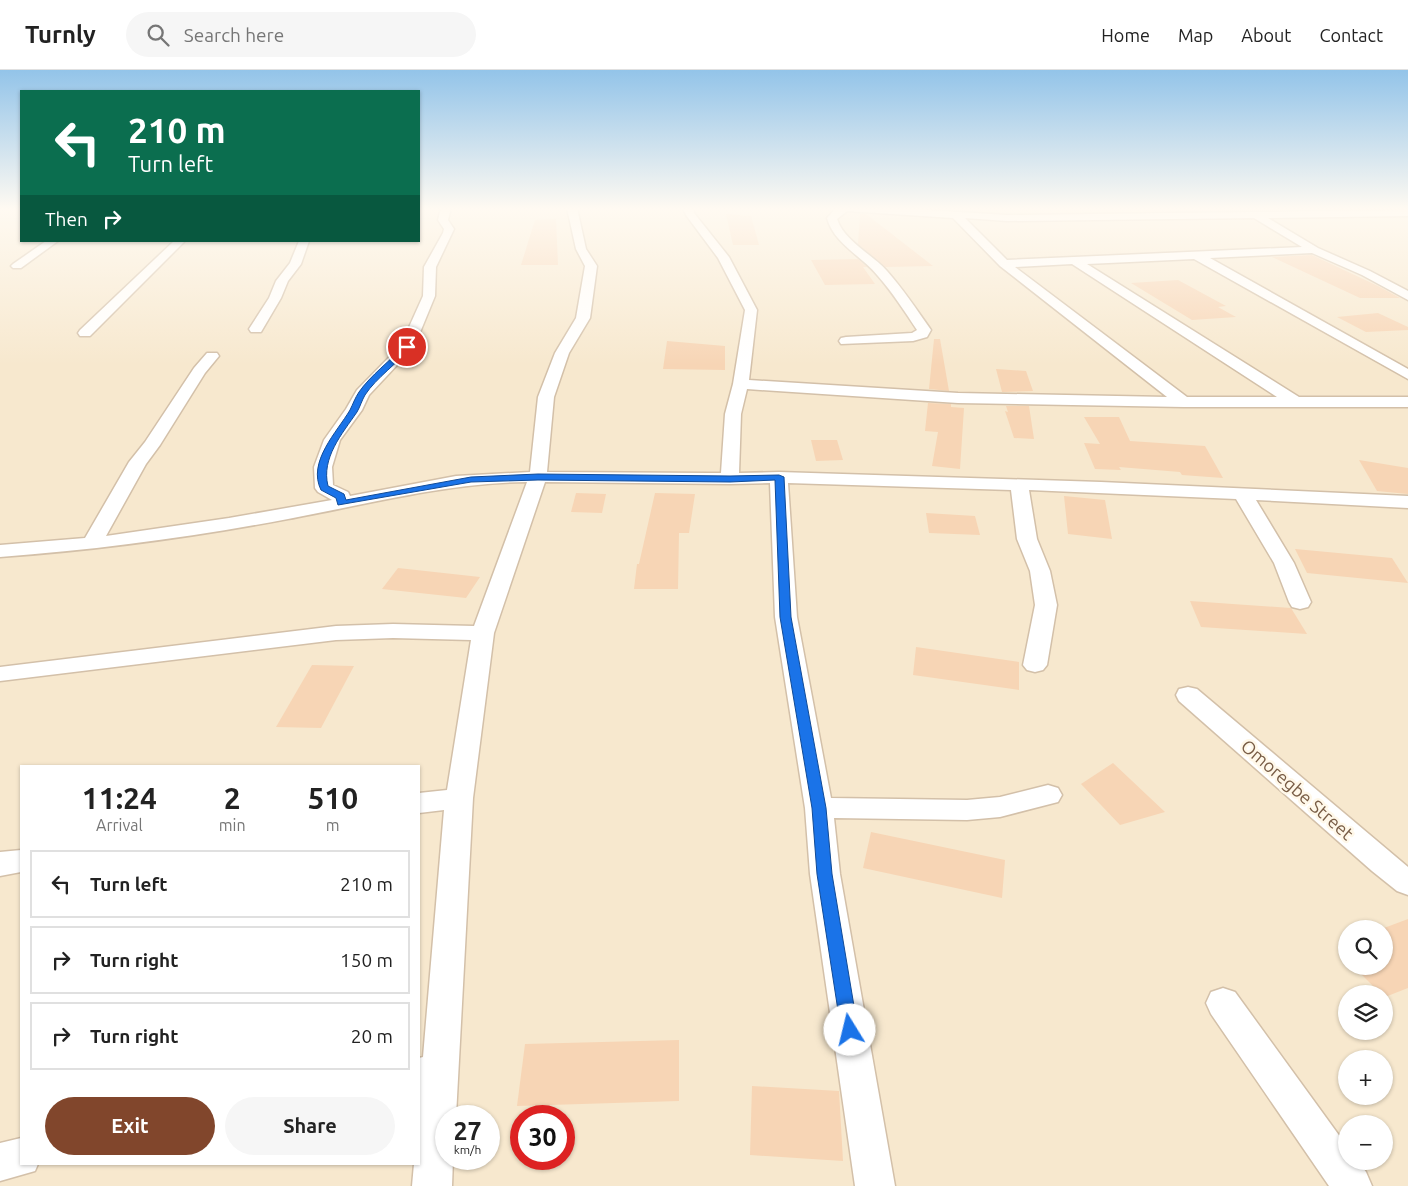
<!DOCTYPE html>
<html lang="en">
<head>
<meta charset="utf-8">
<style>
  :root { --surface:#fff; --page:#f6f6f6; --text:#222; --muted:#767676; --line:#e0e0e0; --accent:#81462c }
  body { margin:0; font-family:Ubuntu,sans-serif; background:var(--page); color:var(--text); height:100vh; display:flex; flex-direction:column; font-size:19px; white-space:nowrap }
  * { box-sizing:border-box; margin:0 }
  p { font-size:16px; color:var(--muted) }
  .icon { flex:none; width:28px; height:28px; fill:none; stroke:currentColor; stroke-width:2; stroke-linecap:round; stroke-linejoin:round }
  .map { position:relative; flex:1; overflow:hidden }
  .side { position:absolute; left:20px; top:695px; width:400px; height:400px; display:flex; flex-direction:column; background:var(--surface); border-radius:0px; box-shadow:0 1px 4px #0004 }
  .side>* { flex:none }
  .banner { position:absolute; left:20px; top:20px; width:400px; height:152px; border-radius:0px; box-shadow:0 1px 4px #0004; background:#0b6e4f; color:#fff; overflow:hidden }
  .tools { position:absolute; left:1338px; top:850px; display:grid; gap:10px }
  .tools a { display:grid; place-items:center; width:55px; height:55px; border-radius:50%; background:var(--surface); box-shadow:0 1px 4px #0004; font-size:25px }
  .speed { position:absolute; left:435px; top:1035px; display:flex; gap:10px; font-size:25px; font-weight:700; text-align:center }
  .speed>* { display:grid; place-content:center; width:65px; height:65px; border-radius:50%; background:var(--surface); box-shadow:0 1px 4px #0004; line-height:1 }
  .speed small { font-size:12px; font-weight:400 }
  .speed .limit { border:8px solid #d22; background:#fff; color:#111 }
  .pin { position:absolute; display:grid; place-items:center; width:42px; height:42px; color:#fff; margin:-21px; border:2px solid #fff; border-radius:50%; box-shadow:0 1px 5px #0007 }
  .me { position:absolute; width:55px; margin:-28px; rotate:351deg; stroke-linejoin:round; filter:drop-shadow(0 0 4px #0008) }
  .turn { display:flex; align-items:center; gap:18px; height:105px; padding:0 25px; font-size:22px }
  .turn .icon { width:65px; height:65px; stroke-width:2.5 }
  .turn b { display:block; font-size:35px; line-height:42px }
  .then { display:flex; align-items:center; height:48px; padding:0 25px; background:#0003; gap:10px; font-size:19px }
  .eta { display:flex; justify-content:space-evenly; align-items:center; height:85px; text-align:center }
  .eta b { font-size:30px; font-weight:700; line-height:35px }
  .button { display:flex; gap:10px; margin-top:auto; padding:10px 25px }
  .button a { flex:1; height:58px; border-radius:30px; background:var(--accent); color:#fff; font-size:20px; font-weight:700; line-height:58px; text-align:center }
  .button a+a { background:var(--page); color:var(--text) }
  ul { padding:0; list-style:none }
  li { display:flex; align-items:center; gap:15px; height:68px; margin:0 10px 8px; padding:0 15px; border:2px solid var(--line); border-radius:0px }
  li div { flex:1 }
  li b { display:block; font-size:19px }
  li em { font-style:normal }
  header { display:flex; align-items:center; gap:30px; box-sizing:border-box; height:70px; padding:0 25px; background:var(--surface); border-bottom:1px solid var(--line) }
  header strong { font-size:24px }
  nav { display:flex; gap:28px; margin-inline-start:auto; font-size:18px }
  .search { width:350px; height:45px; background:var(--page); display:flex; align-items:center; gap:12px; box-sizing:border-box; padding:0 18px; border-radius:28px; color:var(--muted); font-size:19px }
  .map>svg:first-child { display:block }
</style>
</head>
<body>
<header>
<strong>Turnly</strong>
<div class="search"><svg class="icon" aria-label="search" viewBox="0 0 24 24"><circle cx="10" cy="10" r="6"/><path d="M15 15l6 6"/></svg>Search here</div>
<nav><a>Home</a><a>Map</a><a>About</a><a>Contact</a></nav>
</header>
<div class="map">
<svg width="1408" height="1116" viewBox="0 0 1408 1116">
  <rect width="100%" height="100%" fill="#fff5e1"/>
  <path fill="#f7e8ce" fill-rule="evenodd" d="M0,138H21V171H419V138H1408V1116H0ZM21,696H419V1094H21ZM1346,859H1384V896H1346ZM1346,924H1384V961H1346ZM1346,989H1384V1026H1346ZM446,1046H489V1089H446ZM521,1046H564V1089H521ZM1346,1054H1384V1091H1346Z"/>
  <g fill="#f7d5b5">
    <polygon points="726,144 751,146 759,175 733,175"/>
    <polygon points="860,144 866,144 933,196 885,197 858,174"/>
    <polygon points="556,149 558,195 521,195 535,150"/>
    <polygon points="1312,185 1378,216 1400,228 1360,228 1272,187"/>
    <polygon points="858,189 867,197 863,197 875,214 825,215 811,190"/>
    <polygon points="1178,210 1226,236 1218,237 1236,247 1192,250 1131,213"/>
    <polygon points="1378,243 1408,257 1408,260 1366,262 1337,247"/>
    <polygon points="934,269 940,269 949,321 929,319"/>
    <polygon points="667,271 725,276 725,300 663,299"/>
    <polygon points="996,299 1026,301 1033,321 1002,322"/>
    <polygon points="928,333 951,334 951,337 964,338 960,399 932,396 938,362 925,361"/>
    <polygon points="1006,336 1029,336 1034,369 1014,368 1005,341 1008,342"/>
    <polygon points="1084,347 1119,347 1130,371 1205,376 1223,408 1182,405 1180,402 1119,397 1121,400 1095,399 1084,373 1100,374"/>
    <polygon points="811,370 837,370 843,390 816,391"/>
    <polygon points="1359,390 1408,398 1408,424 1377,421"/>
    <polygon points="576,423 606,424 602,443 571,442"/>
    <polygon points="655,423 695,424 689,463 679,463 678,519 634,519 637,494 639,494"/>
    <polygon points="1064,426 1105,430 1112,469 1068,464"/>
    <polygon points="926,443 975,446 980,465 929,463"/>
    <polygon points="1295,479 1392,488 1408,513 1307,503"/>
    <polygon points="398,498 480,507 466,528 382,519"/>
    <polygon points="1190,531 1291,538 1307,564 1201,557"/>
    <polygon points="916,577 1019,592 1019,620 913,605"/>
    <polygon points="312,595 354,596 321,658 276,657"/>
    <polygon points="1113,693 1165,742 1120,755 1081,714"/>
    <polygon points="871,762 1005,790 1002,828 863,798"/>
    <polygon points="1408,849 1408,918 1385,927 1384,924 1381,924 1353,896 1384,896 1384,858"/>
    <polygon points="679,970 679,1031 517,1036 525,974"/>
    <polygon points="752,1016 839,1021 843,1091 750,1085"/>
  </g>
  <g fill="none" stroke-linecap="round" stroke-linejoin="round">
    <g stroke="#d3c0a9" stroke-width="3">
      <g id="minor">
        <path d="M441,138H451L448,150L454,159L436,197L435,226L414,277L369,325L362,340L340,370L332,397L333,415L348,422L350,426L456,406L530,402L538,327L555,283L576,248L585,196L576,179L567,138H577L586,179L597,196L590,248L569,283L554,327L547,402L708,403H721L725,344L733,314L745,240L718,188L686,145L683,138H693L694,143L729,187L757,240L749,310L958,323L1167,327L1000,196L953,148L847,141L837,149C844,171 872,184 887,201C903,219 917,240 931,260L927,267L913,271L841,274L839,271L841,268L846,267L912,263L917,260C905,242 893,223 878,206C862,186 834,174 827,148L836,138H896L1007,145L1408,140V146L1268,148L1318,178L1370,201L1408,221V230L1362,205L1312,183L1210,188L1408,299V309L1194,189L1087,194L1299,327H1408V337H1184L958,333L747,319L741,344L739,403L779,402L1101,412L1408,426V438L1256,430L1294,493L1311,532L1308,537L1300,539L1292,537L1289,532L1274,493L1236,429L1029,420L1037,469L1050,501L1057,535L1047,595L1043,600L1035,602L1027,600L1023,595L1035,535L1030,501L1017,469L1011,420L788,413L797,547L831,728L967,730L1000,727L1048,715L1058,718L1062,725L1058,732L1000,747L967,750L834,748L840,804L895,1116H855L810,804L805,738L775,547L770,413L730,414L545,412L494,563L473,728L456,1046H446V1089H453L452,1116H412L414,1094H419V988L423,987L444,740L419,743V723L447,720L471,570L393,568L336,570L0,611V597L336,556L393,554L474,556L527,412C446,413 368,434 288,449C193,467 97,480 0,487V475L85,468L129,392L145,372L194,298L207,283H217L219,286L205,303L160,375L146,394L106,466L229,448L332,430L318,422L315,418L314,397L324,370L346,339L357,320L401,275L423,226L424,197L443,163L444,159L438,150ZM965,148L1007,151L1254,148L1302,177L1007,190ZM1072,194L1277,327H1187L1015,197Z"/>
        <polygon points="46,171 58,171 21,198 13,198 11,196 13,194"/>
        <polygon points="174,171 185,171 90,266 80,266 78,263 80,260"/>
        <polygon points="299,171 309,171 301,194 288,211 281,228 261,262 251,262 249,259 269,228 276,211 290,193"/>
        <polygon points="1188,617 1197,619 1408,797 1408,825 1397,821 1372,801 1179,631 1176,625 1179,619"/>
        <polygon points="21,780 21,802 0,806 0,782"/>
        <polygon points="1223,918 1235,922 1346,1075 1346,1091 1358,1091 1366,1102 1372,1116 1329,1116 1211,944 1206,933 1211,922"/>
        <polygon points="21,1068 21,1094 38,1094 35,1101 0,1111 0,1073"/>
      </g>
    </g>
    <use href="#minor" fill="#fff" fill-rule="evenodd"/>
  </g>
  <linearGradient id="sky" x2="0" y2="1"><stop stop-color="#93c4e9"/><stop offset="0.47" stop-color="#fffaf2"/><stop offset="1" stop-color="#fffaf2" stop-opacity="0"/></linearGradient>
  <rect width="1408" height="295" fill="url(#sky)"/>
  <path fill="#1a73e8" stroke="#114b97" d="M405,275L411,277C398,293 376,308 365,325C362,330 360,337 357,342C342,364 321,388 328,416L344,424L346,430L471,407L538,404L730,406L779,405L784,407L791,547L826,738L832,804L858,960L856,965L850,968L843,965L841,960L817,804L812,738L780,547L775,410L730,412L538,410L471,412L338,435L336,428L321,420C307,392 337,362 350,340C353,334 355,328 359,322C370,306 391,290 405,275Z"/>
  <g text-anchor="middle" stroke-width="5" stroke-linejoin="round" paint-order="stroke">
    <g font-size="18" fill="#785c45" stroke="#fff8e9">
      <text transform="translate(1297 720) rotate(41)" y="6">Omoregbe Street</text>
    </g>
  </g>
</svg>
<div class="tools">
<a><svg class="icon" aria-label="search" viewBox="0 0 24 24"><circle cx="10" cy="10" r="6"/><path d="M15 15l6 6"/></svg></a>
<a><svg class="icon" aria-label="layers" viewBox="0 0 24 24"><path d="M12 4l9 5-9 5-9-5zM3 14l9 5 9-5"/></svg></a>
<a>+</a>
<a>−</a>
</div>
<div class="speed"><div>27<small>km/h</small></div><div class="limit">30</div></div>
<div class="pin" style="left:407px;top:277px;background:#d93025"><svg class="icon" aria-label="arrive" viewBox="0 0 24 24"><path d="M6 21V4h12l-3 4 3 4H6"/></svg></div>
<svg class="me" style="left:850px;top:960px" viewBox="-20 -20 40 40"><circle r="19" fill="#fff"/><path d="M0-13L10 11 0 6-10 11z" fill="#1a73e8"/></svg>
<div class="banner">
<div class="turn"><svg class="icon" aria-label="left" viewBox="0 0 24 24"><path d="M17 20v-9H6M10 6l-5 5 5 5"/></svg><div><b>210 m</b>Turn left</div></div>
<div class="then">Then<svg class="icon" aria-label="right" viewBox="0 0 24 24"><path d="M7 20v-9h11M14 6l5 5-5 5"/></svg></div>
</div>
<section class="side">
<div class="eta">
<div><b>11:24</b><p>Arrival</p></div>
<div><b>2</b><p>min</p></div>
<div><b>510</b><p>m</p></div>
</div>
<ul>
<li><svg class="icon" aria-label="left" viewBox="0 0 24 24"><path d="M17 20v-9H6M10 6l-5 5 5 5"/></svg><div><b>Turn left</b></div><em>210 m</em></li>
<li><svg class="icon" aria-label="right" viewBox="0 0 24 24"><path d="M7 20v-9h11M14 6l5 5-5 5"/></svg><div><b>Turn right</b></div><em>150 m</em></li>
<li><svg class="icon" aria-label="right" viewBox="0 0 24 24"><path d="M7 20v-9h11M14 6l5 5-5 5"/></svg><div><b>Turn right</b></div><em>20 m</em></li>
</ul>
<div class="button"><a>Exit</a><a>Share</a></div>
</section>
</div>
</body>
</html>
